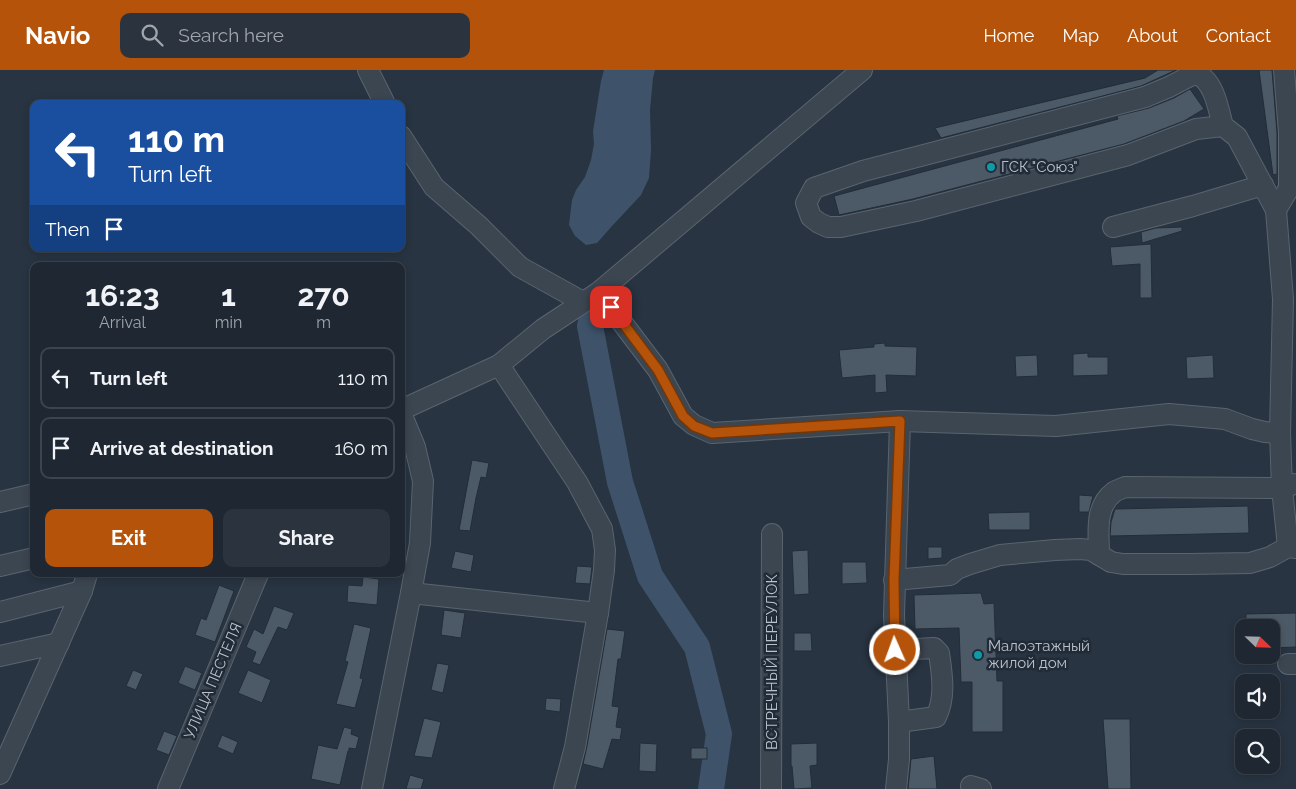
<!DOCTYPE html>
<html lang="en">
<head>
<meta charset="utf-8">
<style>
  :root { --surface:#1e2732; --page:#2b333e; --text:#f1f3f6; --muted:#a1a5ac; --line:#3c444d; --accent:#b45309 }
  body { margin:0; font-family:Raleway,sans-serif; background:var(--page); color:var(--text); height:100vh; display:flex; flex-direction:column; font-size:19px; white-space:nowrap }
  * { box-sizing:border-box; margin:0 }
  p { font-size:16px; color:var(--muted) }
  .icon { flex:none; width:28px; height:28px; fill:none; stroke:currentColor; stroke-width:2; stroke-linecap:round; stroke-linejoin:round }
  .map { position:relative; flex:1; overflow:hidden }
  .details { position:absolute; left:30px; top:192px; width:375px; height:315px; display:flex; flex-direction:column; background:var(--surface); border-radius:10px; box-shadow:0 2px 8px #0003,0 0 0 1px var(--line) }
  .details>* { flex:none }
  .banner { position:absolute; left:30px; top:30px; width:375px; height:152px; border-radius:10px; box-shadow:0 2px 8px #0003,0 0 0 1px var(--line); background:#1a4fa0; color:#fff; overflow:hidden }
  .needle { width:32px; rotate:113deg }
  .tools { position:absolute; left:1235px; top:549px; display:grid; gap:10px }
  .tools a { display:grid; place-items:center; width:45px; height:45px; border-radius:10px; background:var(--surface); box-shadow:0 2px 8px #0003,0 0 0 1px var(--line); font-size:25px }
  .pin { position:absolute; display:grid; place-items:center; width:42px; height:42px; color:#fff; margin:-21px; border-radius:10px; box-shadow:0 2px 8px #0006 }
  .me { position:absolute; width:55px; margin:-28px; rotate:358deg; stroke-linejoin:round; filter:drop-shadow(0 0 4px #0008) }
  .turn { display:flex; align-items:center; gap:18px; height:105px; padding:0 15px; font-size:22px }
  .turn .icon { width:65px; height:65px; stroke-width:2.5 }
  .turn b { display:block; font-size:35px; line-height:42px }
  .then { display:flex; align-items:center; height:48px; padding:0 15px; background:#0003; gap:10px; font-size:19px }
  .eta { display:flex; justify-content:space-evenly; align-items:center; height:85px; text-align:center }
  .eta b { font-size:30px; font-weight:700; line-height:35px }
  .action { display:flex; gap:10px; margin-top:auto; padding:10px 15px }
  .action a { flex:1; height:58px; border-radius:10px; background:var(--accent); color:#fff; font-size:20px; font-weight:700; line-height:58px; text-align:center }
  .action a+a { background:var(--page); color:var(--text) }
  ul { padding:0; list-style:none }
  li { display:flex; align-items:center; gap:15px; height:62px; margin:0 10px 8px; padding:0 5px; border:2px solid var(--line); border-radius:10px }
  li div { flex:1 }
  li b { display:block; font-size:19px }
  li em { font-style:normal }
  header { display:flex; align-items:center; gap:30px; box-sizing:border-box; height:70px; padding:0 25px; background:var(--accent); color:#fff }
  header strong { font-size:24px }
  nav { display:flex; gap:28px; margin-inline-start:auto; font-size:18px }
  .search { width:350px; height:45px; background:var(--page); display:flex; align-items:center; gap:12px; box-sizing:border-box; padding:0 18px; border-radius:10px; color:var(--muted); font-size:19px }
  .map>svg:first-child { display:block }
</style>
</head>
<body>
<header>
<strong>Navio</strong>
<div class="search"><svg class="icon" aria-label="search" viewBox="0 0 24 24"><circle cx="10" cy="10" r="6"/><path d="M15 15l6 6"/></svg>Search here</div>
<nav><a>Home</a><a>Map</a><a>About</a><a>Contact</a></nav>
</header>
<div class="map">
<svg width="1296" height="719" viewBox="0 0 1296 719">
  <rect width="100%" height="100%" fill="#283442"/>
  <polygon fill="#3e536a" points="604,0 655,0 653,8 650,40 651,80 649,108 641,125 612,156 597,173 586,175 575,166 569,155 572,130 576,120 585,107 591,90 594,74 593,61 601,11"/>
  <g fill="none" stroke-linecap="round" stroke-linejoin="round">
    <polyline stroke="#3e536a" stroke-width="26" points="593,245 590,256 620,412 650,506 697,577 719,664 711,719"/>
  </g>
  <g fill="#4c5a67" stroke="#232d39">
    <polygon points="1158,0 1176,0 1141,16 941,68 935,58 1145,8"/>
    <polygon points="1259,0 1272,0 1277,63 1277,104 1273,105"/>
    <polygon points="1190,19 1204,39 1184,51 1124,74 913,129 839,145 834,126 1118,49 1117,46 1149,38 1174,28"/>
    <polygon points="1182,157 1182,161 1142,173 1141,162 1156,158"/>
    <polygon points="1151,174 1152,228 1140,228 1140,194 1112,196 1110,177"/>
    <polygon points="885,273 885,276 917,277 916,306 886,305 887,322 875,323 875,305 842,308 839,280 874,277 874,274"/>
    <polygon points="1088,283 1088,287 1108,287 1108,305 1073,306 1073,284"/>
    <polygon points="1037,285 1038,306 1016,307 1015,286"/>
    <polygon points="1213,285 1214,308 1187,309 1186,287"/>
    <polygon points="472,390 489,393 486,408 481,407 476,428 470,461 459,460"/>
    <polygon points="1079,425 1093,426 1089,442 1079,442"/>
    <polygon points="1248,436 1249,463 1110,466 1111,452 1115,439"/>
    <polygon points="1030,442 1030,460 989,460 988,443"/>
    <polygon points="928,477 942,477 942,488 928,489"/>
    <polygon points="808,480 809,524 794,525 792,481"/>
    <polygon points="455,481 474,485 471,502 451,498"/>
    <polygon points="842,492 866,492 867,513 842,514"/>
    <polygon points="577,496 592,497 590,514 575,513"/>
    <polygon points="363,507 379,509 377,535 347,532 348,515 362,516"/>
    <polygon points="219,515 234,521 215,572 195,565 201,548 206,550"/>
    <polygon points="981,523 984,534 994,533 997,611 1003,611 1003,662 972,662 972,612 961,612 959,558 915,559 914,525"/>
    <polygon points="274,536 294,543 287,560 278,557 260,595 252,592 256,582 246,577 254,559 263,564"/>
    <polygon points="444,540 465,543 461,568 441,565"/>
    <polygon points="1296,543 1296,577 1271,578 1271,558 1246,558 1246,544"/>
    <polygon points="354,554 371,558 360,608 363,609 355,638 336,634 348,592 345,591"/>
    <polygon points="607,559 625,561 621,589 618,589 612,636 619,637 616,657 622,658 620,670 612,669 603,699 583,694 587,676"/>
    <polygon points="794,563 811,563 812,581 794,581"/>
    <polygon points="437,593 449,595 443,623 431,620"/>
    <polygon points="185,596 202,603 195,620 178,613"/>
    <polygon points="133,600 143,604 136,620 126,616"/>
    <polygon points="248,600 271,610 262,633 238,623"/>
    <polygon points="546,628 561,629 560,642 545,640"/>
    <polygon points="424,648 441,652 432,688 414,686"/>
    <polygon points="1103,649 1130,649 1131,719 1108,719"/>
    <polygon points="344,657 352,659 351,664 359,667 356,679 349,678 349,681 348,681 340,715 311,709 318,675 337,679"/>
    <polygon points="164,661 177,666 169,685 156,680"/>
    <polygon points="222,665 238,672 233,684 217,677"/>
    <polygon points="640,673 657,674 656,702 639,701"/>
    <polygon points="817,673 817,695 810,696 812,718 794,719 792,696 791,696 791,674"/>
    <rect x="691" y="678" width="16" height="11"/>
    <polygon points="934,686 937,719 908,719 911,689"/>
    <polygon points="410,705 424,709 421,719 406,719"/>
  </g>
  <g fill="none" stroke-linecap="round" stroke-linejoin="round">
    <g stroke="#5a646f" stroke-width="22">
      <g id="minor">
        <polyline points="368,0 385,34"/>
        <path d="M1223,56C1218,38 1215,14 1198,4L1190,6L1169,17L1145,27L863,101L814,118L806,133L811,147L819,153L828,157H841L916,141L1128,85L1196,59L1223,56L1237,67L1276,140L1283,229L1280,363L1282,418L1288,477L1296,478"/>
        <polyline points="401,66 434,117 479,156 520,197 583,232"/>
        <polyline points="1276,140 1289,118 1289,63 1284,0"/>
        <polyline points="1113,157 1193,136 1263,115"/>
        <polyline points="599,222 658,300 683,346 694,355 712,363 900,351 1056,356 1169,344 1225,349 1252,359 1265,362 1280,363"/>
        <polyline points="499,295 577,412 602,459 605,480 604,500 598,543 575,677 564,719"/>
        <polyline points="401,340 499,295 543,259 599,222 862,0"/>
        <polyline points="0,432 34,424"/>
        <path d="M1099,485C1099,463 1094,437 1114,422C1117,420 1121,419 1125,417L1282,418L1294,414"/>
        <polyline points="0,496 34,488"/>
        <polyline points="894,510 950,505 957,499 970,494 1000,485 1055,480 1080,479 1091,480 1111,492 1123,494 1190,494 1250,493 1270,487 1288,477"/>
        <polyline points="411,523 598,543"/>
        <polyline points="0,542 82,521"/>
        <path d="M895,580L934,578L939,583C942,604 946,627 936,647L899,652"/>
        <polyline points="0,586 59,573"/>
        <polyline points="1288,594 1296,594"/>
        <polyline points="0,704 82,521 87,504"/>
        <polyline points="971,716 981,719"/>
        <polyline points="168,719 258,504"/>
        <polyline points="372,719 411,523 420,473 423,411 415,377 401,343"/>
        <polyline points="771,719 772,464"/>
        <polyline points="896,719 899,689 899,652 894,545 900,351"/>
      </g>
    </g>
    <use href="#minor" stroke="#3c4651" stroke-width="20"/>
  </g>
  <g fill="none" stroke-linecap="round" stroke-linejoin="round">
    <g stroke="#753606" stroke-width="12">
      <polyline id="route" points="611,237 658,300 683,346 694,356 712,363 900,351 894,510 895,580"/>
    </g>
    <use href="#route" stroke="#b45309" stroke-width="9"/>
  </g>
  <g fill="#0f9aa8" stroke="#202b37" stroke-width="2">
    <circle cx="991" cy="97" r="5"/>
    <circle cx="978" cy="585" r="5"/>
  </g>
  <g text-anchor="middle" stroke-width="5" stroke-linejoin="round" paint-order="stroke">
    <g font-size="15" fill="#b9c1cb" stroke="#202b37" text-anchor="start">
      <text x="1001" y="102">ГСК "Союз"</text>
      <text x="988" y="581">Малоэтажный<tspan x="988" dy="17">жилой дом</tspan></text>
    </g>
    <g font-size="15" fill="#b9c1cb" stroke="#202b37">
      <text transform="translate(772 592) rotate(-90)" y="5">ВСТРЕЧНЫЙ ПЕРЕУЛОК</text>
      <text transform="translate(213 611) rotate(-67)" y="5">УЛИЦА ПЕСТЕЛЯ</text>
    </g>
  </g>
</svg>
<div class="tools">
<a><svg class="needle" viewBox="-14 -14 28 28"><path d="M0-13l5 13h-10z" fill="#e53935"/><path d="M0 13l5-13h-10z" fill="#a1a5ac"/></svg></a>
<a><svg class="icon" aria-label="sound" viewBox="0 0 24 24"><path d="M4 9h4l5-4v14l-5-4H4zM17 9q2 3 0 6"/></svg></a>
<a><svg class="icon" aria-label="search" viewBox="0 0 24 24"><circle cx="10" cy="10" r="6"/><path d="M15 15l6 6"/></svg></a>
</div>
<div class="pin" style="left:611px;top:237px;background:#d93025"><svg class="icon" aria-label="arrive" viewBox="0 0 24 24"><path d="M6 21V4h12l-3 4 3 4H6"/></svg></div>
<svg class="me" style="left:895px;top:580px" viewBox="-20 -20 40 40"><circle r="17" fill="#b45309" stroke="#fff" stroke-width="3"/><path d="M0-11L8 9 0 5-8 9z" fill="#fff"/></svg>
<div class="banner">
<div class="turn"><svg class="icon" aria-label="left" viewBox="0 0 24 24"><path d="M17 20v-9H6M10 6l-5 5 5 5"/></svg><div><b>110 m</b>Turn left</div></div>
<div class="then">Then<svg class="icon" aria-label="arrive" viewBox="0 0 24 24"><path d="M6 21V4h12l-3 4 3 4H6"/></svg></div>
</div>
<section class="details">
<div class="eta">
<div><b>16:23</b><p>Arrival</p></div>
<div><b>1</b><p>min</p></div>
<div><b>270</b><p>m</p></div>
</div>
<ul>
<li><svg class="icon" aria-label="left" viewBox="0 0 24 24"><path d="M17 20v-9H6M10 6l-5 5 5 5"/></svg><div><b>Turn left</b></div><em>110 m</em></li>
<li><svg class="icon" aria-label="arrive" viewBox="0 0 24 24"><path d="M6 21V4h12l-3 4 3 4H6"/></svg><div><b>Arrive at destination</b></div><em>160 m</em></li>
</ul>
<div class="action"><a>Exit</a><a>Share</a></div>
</section>
</div>
</body>
</html>
